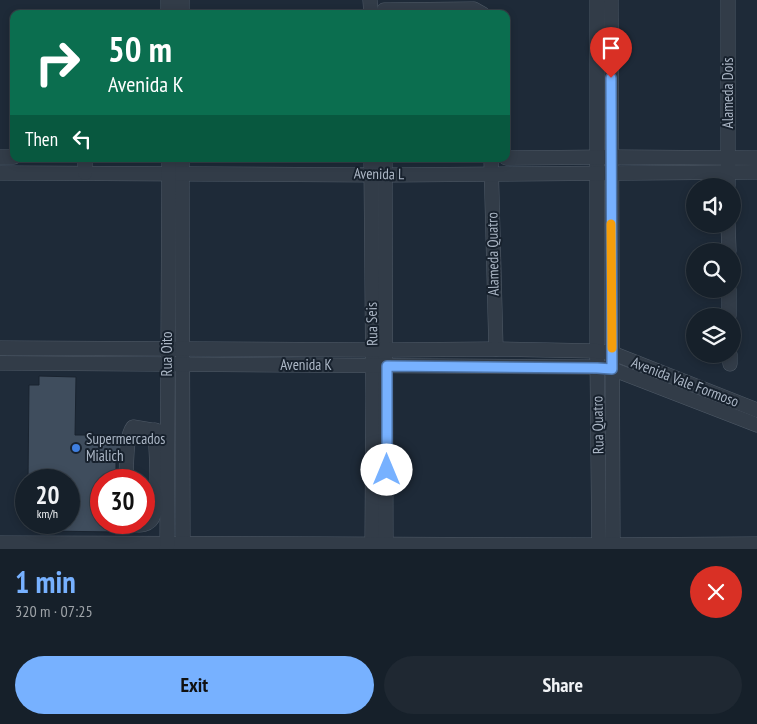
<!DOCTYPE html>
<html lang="en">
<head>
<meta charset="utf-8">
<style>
  :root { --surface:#16202a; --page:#1f2832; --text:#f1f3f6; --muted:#9ea3a8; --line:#353e47; --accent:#77b1ff }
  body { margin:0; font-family:"PT Sans Narrow",sans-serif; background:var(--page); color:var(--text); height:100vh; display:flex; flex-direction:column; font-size:19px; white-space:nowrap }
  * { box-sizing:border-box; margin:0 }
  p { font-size:16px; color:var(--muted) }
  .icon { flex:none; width:28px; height:28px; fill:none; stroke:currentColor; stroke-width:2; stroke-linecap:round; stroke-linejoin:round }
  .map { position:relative; height:549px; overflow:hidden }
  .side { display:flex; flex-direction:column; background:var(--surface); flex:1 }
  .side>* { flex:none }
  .top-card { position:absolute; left:10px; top:10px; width:500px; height:152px; border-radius:10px; box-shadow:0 2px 8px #0003,0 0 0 1px var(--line); background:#0b6e4f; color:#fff; overflow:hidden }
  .tools { position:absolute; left:686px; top:178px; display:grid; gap:10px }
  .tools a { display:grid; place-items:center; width:55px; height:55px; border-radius:50%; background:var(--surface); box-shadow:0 2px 8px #0003,0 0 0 1px var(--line); font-size:25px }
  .speed { position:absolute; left:15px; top:469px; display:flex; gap:10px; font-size:25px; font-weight:700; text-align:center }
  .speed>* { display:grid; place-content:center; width:65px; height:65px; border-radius:50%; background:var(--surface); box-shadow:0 2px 8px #0003,0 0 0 1px var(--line); line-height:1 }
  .speed small { font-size:12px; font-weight:400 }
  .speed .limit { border:8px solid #d22; background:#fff; color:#111 }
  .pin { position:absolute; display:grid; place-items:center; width:42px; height:42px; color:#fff; margin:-51px -21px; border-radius:50% 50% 50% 0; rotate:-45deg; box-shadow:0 0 5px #0007 }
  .pin .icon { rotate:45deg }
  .me { position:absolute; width:55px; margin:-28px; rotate:0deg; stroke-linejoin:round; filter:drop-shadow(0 0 4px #0008) }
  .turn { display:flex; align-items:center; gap:18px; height:105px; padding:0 15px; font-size:22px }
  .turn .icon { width:65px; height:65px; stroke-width:2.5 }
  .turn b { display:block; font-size:35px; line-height:42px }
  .then { display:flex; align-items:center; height:48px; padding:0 15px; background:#0003; gap:10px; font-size:19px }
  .round { display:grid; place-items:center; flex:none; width:52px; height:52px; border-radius:26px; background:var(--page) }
  .overview { display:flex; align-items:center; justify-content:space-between; height:85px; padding:0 15px }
  h1 { font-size:30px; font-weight:700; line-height:38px; color:var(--accent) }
  .cta { display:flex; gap:10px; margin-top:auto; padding:10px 15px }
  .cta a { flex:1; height:58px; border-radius:30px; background:var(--accent); color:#111; font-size:20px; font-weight:700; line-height:58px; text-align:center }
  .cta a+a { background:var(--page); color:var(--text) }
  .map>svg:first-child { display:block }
</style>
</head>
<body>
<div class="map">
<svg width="757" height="549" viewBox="0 0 757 549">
  <rect width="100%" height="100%" fill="#1e2a38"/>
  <polygon fill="#3f4d5d" stroke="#19232f" points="39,376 76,377 75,435 124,435 124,461 116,461 116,480 101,480 101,522 116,522 116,532 47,531 47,524 27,524 27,522 69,522 69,480 28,480 29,385 39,385"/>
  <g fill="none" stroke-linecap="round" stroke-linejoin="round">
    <g stroke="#4f5a67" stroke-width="15">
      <g id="minor">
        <polyline points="168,0 168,14"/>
        <polyline points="182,0 182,14"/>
        <polyline points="370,0 371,14"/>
        <polyline points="597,0 597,351 599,549"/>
        <polyline points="611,0 613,549"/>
        <polyline points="384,10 474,9 483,14"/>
        <polyline points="0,157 14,157"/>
        <polyline points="506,158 611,157 757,158"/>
        <polyline points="182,159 183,549"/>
        <polyline points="371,159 373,397 372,549"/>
        <polyline points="385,159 386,549"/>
        <polyline points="491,159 496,349"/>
        <polyline points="0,173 385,175 757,172"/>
        <polyline points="85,173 85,159"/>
        <polyline points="728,186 728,0"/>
        <polyline points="728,224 729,251"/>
        <polyline points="729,289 729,316"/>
        <polyline points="0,348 386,350 496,349 597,351 612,353 757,410"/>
        <polyline points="730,354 730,364"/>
        <polyline points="0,363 597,367 612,369 757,425"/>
        <path d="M126,480C127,467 125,437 133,427L163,432"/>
        <path d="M128,522C138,527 151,526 154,514C160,496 156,451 155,430"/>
        <polyline points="0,543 599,545 757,544"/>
        <polyline points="167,549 169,159"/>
      </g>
    </g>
    <use href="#minor" stroke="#323c48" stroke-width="14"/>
  </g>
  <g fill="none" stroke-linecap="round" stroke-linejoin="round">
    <g stroke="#4d73a6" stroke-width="12">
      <polyline id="route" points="387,470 387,366 597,368 612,369 611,78"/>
    </g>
    <use href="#route" stroke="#77b1ff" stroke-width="9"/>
    <polyline stroke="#f59e0b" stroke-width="9" points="611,224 612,348"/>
  </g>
  <circle fill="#3f7fe0" stroke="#17212d" stroke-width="2" cx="76" cy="448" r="5"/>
  <g text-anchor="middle" stroke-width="4" stroke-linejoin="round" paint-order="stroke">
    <g font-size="15" fill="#acb7c6" stroke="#17212d">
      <text transform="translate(728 93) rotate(-90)" y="5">Alameda Dois</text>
      <text transform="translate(379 174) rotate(1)" y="5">Avenida L</text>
      <text transform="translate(493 254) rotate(-91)" y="5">Alameda Quatro</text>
      <text transform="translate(372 324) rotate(-91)" y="5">Rua Seis</text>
      <text transform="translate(167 354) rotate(-90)" y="5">Rua Oito</text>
      <text x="306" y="370">Avenida K</text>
      <text transform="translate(685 382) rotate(21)" y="5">Avenida Vale Formoso</text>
      <text transform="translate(598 425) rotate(-91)" y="5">Rua Quatro</text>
    </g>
    <g font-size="15" fill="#acb7c6" stroke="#17212d" text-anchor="start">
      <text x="86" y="444">Supermercados<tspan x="86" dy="17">Mialich</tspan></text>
    </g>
  </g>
</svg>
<div class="tools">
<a><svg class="icon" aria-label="sound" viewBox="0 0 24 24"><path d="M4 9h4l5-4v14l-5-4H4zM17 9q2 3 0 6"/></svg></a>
<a><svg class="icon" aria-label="search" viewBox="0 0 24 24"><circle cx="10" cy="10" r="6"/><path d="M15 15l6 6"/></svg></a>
<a><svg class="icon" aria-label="layers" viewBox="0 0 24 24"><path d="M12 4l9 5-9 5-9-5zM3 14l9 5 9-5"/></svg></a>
</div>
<div class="speed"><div>20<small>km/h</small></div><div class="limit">30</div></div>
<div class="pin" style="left:611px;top:78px;background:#d93025"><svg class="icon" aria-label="arrive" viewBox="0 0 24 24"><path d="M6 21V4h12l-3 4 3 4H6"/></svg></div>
<svg class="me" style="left:387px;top:470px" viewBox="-20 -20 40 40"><circle r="19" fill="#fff"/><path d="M0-13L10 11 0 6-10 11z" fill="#77b1ff"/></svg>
<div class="top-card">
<div class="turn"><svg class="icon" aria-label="right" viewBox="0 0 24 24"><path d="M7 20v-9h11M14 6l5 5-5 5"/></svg><div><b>50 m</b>Avenida K</div></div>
<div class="then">Then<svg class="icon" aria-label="left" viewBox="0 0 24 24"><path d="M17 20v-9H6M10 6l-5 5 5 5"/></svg></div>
</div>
</div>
<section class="side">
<div class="overview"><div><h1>1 min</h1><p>320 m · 07:25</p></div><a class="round" style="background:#d93025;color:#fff"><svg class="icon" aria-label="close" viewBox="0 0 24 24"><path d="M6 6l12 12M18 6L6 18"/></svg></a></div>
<div class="cta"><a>Exit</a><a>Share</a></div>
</section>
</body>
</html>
